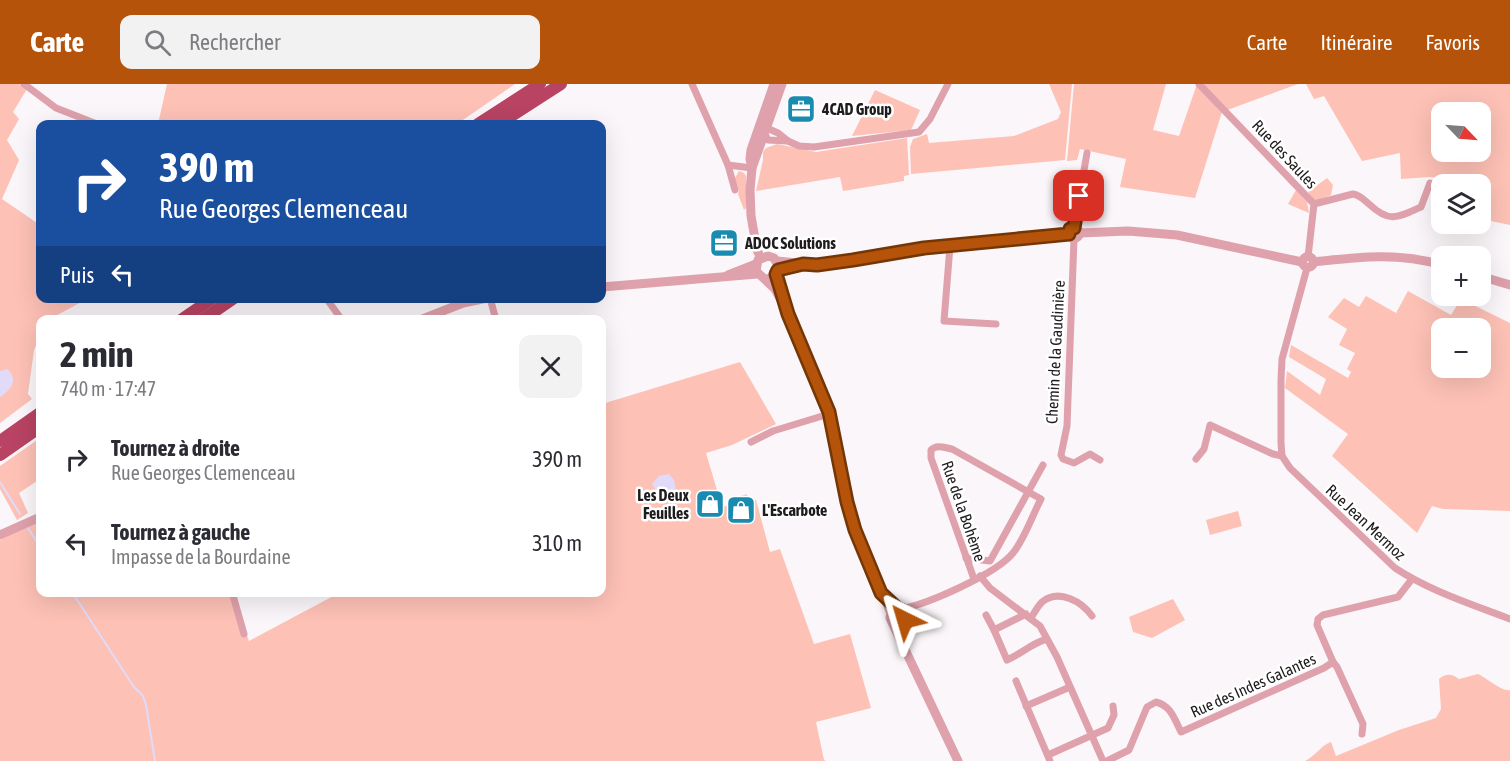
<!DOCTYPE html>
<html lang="fr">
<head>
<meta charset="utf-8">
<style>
  :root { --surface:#fff; --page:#f2f2f3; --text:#2b2b33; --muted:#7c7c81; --accent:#b45309 }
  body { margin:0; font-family:"Asap Condensed",sans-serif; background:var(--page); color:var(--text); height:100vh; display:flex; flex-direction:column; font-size:22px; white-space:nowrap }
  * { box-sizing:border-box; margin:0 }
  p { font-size:20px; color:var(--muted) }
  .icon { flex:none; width:33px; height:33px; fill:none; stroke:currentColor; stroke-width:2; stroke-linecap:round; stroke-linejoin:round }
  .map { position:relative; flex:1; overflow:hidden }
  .sheet { position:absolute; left:36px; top:231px; width:570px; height:282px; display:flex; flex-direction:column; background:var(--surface); border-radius:12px; box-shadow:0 6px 24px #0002 }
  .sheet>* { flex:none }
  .guide { position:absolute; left:36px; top:36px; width:570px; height:183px; border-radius:12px; box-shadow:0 6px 24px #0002; background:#1a4fa0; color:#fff; overflow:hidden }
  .needle { width:39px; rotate:115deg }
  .fabs { position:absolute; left:1431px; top:18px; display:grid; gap:12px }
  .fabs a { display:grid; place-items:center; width:60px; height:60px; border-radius:12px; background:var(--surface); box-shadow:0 6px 24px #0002; font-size:30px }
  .pin { position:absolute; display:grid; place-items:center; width:51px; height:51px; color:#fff; margin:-26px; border-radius:12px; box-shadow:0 3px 9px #0006 }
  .me { position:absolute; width:66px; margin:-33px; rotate:320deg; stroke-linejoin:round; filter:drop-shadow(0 0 4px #0008) }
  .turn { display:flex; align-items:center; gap:21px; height:126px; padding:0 24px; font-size:27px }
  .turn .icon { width:78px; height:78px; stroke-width:2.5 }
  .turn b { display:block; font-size:42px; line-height:51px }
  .then { display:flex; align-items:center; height:57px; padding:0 24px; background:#0003; gap:12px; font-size:22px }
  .round { display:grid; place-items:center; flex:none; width:63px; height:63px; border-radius:12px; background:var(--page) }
  .head { display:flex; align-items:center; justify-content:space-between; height:102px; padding:0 24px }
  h1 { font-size:36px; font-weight:700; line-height:45px }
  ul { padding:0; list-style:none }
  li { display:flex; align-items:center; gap:18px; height:84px; padding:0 24px }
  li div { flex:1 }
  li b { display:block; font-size:22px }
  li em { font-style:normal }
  header { display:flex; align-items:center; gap:36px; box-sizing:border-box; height:84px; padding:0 30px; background:var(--accent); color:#fff }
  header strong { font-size:28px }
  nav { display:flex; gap:33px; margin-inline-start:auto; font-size:21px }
  .search { width:420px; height:54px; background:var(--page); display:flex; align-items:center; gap:15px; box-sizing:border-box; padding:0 21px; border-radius:12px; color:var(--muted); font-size:22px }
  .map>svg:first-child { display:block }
</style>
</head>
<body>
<header>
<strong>Carte</strong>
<div class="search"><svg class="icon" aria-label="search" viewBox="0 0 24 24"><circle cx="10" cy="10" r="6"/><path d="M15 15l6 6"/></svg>Rechercher</div>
<nav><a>Carte</a><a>Itinéraire</a><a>Favoris</a></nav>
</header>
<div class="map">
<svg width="1510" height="677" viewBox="0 0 1510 677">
  <rect width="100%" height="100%" fill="#fbf6f9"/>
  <g fill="#fdc1b6" fill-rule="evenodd">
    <polygon points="0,0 19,0 27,5 13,28 19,35 7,56 19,76 2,115 40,141 40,214 87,215 50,235 40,236 40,252 34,266 28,310 32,315 0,339"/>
    <polygon points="167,0 515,0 457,40 158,40"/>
    <polygon points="1049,0 1072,0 1065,76 911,90 910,63 913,55 927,50 929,59 1014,52 1058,35 1061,28"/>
    <polygon points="1074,0 1166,0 1153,46 1179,52 1197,0 1298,0 1222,28 1195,114 1120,103 1126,75 1080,65 1077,76 1067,77"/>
    <path d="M1306,0H1510V141L1481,135L1480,100H1467L1468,96L1430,93L1401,95L1400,69L1362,77L1324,12L1314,15ZM1442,28H1480V68H1442Z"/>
    <polygon points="875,6 920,26 911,46 852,52"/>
    <polygon points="907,54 909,91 904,92 904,97 843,107 840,93 756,107 763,76 763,68 766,64 777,60 816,68"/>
    <polygon points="739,87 744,89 746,92 746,124 744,126 738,110 739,107 735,94"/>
    <polygon points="1327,94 1333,101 1331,111 1315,118 1308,108"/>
    <polygon points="1296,106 1307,118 1309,129 1288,120"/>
    <path d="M1408,207L1451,231L1461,215L1510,239V427L1443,425L1432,422L1417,449L1332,372L1348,350L1285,304L1287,287L1320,311L1326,295L1289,273L1291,261L1348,294L1351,288L1347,285L1355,269L1339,261L1347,245L1328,233L1344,214L1359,223L1366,212L1396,229ZM1480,244V284H1442V244Z"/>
    <polygon points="740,278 776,340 732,361 706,369 722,423 740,419 738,413 747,410 749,418 756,416 770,468 780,465 814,560 850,550 871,624 816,638 824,676 826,677 0,677 0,456 40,436 40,508 232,509 249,557 339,509 602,508 602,320"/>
    <polygon points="40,354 40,395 19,409 28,429 17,436 0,405 0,382"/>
    <polygon points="1238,427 1242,442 1210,451 1206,436"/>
    <polygon points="1173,515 1185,536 1152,554 1133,548 1129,533"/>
    <path d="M1478,590C1487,594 1502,608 1510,606V677H1305C1316,672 1321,661 1331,658L1336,672L1399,646L1436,634L1441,625L1439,595C1446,589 1452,590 1459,595Z"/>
  </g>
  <g fill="#e2daf9">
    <path d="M7,285C19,295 11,306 0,313V287Z"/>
    <polygon points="669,390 674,396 676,407 660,413 652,400 659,392"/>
  </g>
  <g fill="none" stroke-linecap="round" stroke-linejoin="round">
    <g stroke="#e2daf9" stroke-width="2">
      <polyline points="0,398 20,430"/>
      <polyline points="28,444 40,463"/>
      <polyline points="72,508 134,603 143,612 146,621 155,677"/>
    </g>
    <g stroke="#dfa1ac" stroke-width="7">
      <polyline points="24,0 56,24 97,40"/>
      <polyline points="692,0 728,81 735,106"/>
      <polyline points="1199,0 1314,120 1308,173"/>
      <polyline points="764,48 768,56 788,57 778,49 769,45 764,48"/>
      <polyline points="788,57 799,62 814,63 919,48 930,35 948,0"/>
      <polyline points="728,81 752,84"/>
      <path d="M1314,120L1353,110C1360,111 1363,115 1369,120C1389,139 1397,134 1421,123L1430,99"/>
      <polyline points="1074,144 1087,69"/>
      <polyline points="1074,155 1067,342 1061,371 1063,375 1074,379 1090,370 1100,376"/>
      <polyline points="950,162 944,237 996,240"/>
      <path d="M1307,184L1282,275L1281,296V359L1282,372L1290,384L1395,484C1430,507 1471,520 1510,535"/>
      <polyline points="326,214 342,236"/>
      <polyline points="490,214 496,236"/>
      <polyline points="751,358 773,347 829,330"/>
      <polyline points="1196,375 1204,365 1210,341 1273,370 1282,372"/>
      <polyline points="966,474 990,477 1043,381"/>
      <polyline points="980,492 990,504 1040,542 1057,573 1103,677"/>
      <polyline points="232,508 244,550"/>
      <path d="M901,525C928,520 996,490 1013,469C1025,454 1032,432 1041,415L952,365C945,364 937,360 931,366V374L974,495"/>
      <path d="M1026,530L994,546L1007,576C1021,570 1032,559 1047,555"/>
      <polyline points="986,531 994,546"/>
      <path d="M1031,534C1034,529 1038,522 1042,518C1059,504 1082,518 1092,532"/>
      <polyline points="1333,578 1337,583 1363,640 1362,650"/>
      <polyline points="1016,597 1050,677"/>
      <polyline points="1026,622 1070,603"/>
      <polyline points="1048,671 1108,644 1114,631 1113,622"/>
      <path d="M1107,677L1129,666L1147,623L1156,618C1171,622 1174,634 1181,648L1324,584L1333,578L1317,541L1318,535L1323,531L1398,513L1412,495"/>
    </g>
    <g stroke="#dfa1ac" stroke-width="9">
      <polyline points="752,84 750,75 751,66 774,0"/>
      <circle cx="1074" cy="149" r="5.5"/>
      <polyline points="1080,149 1128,147 1177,151 1302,178"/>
      <circle cx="1308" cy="178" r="5.5"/>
      <polyline points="761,174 757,166 751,132 750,106 752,84 782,0"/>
      <polyline points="777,177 817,181 924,163 1069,150"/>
      <path d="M1313,178C1358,173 1398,168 1442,181"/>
      <polyline points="728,191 756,180"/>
      <polyline points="1480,192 1510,201"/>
      <polyline points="766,195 774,193 779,183 774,174 768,172 758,176 756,187 775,205 788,229 819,301 829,328 847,418 855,446 891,529 890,534 958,677"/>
      <polyline points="602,203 757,190"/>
      <polyline points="420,236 463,219 487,214"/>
      <polyline points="0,451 40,433"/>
      <polyline points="885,513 905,529 902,555"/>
    </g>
    <g stroke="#b84363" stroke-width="12">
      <polyline points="478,40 540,0"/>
      <polyline points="499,40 561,0"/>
      <polyline points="181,236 213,214"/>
      <polyline points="202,236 234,214"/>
      <polyline points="0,357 40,329"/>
      <polyline points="0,371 40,343"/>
    </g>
  </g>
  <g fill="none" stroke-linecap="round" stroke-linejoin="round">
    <g stroke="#753606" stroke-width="15">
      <polyline id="route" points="905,536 903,527 897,524 881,509 855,446 847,418 829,328 788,230 776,190 778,186 803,180 817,181 853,176 924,164 1069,150 1070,145 1074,144 1079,112"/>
    </g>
    <use href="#route" stroke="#b45309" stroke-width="10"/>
  </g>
  <defs>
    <g id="office-square" transform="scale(1.5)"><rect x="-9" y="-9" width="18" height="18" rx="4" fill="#198bb0" stroke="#fff"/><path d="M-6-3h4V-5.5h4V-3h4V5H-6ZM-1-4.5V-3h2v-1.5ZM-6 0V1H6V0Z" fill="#fff"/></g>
    <g id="shop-square" transform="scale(1.5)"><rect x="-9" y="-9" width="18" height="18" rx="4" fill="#198bb0" stroke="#fff"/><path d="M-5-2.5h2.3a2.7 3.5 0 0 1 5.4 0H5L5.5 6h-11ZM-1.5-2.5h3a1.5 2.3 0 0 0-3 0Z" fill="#fff"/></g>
  </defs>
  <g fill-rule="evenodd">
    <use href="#office-square" x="801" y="25"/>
    <use href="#office-square" x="724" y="159"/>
    <use href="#shop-square" x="710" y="420"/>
    <use href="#shop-square" x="741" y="426"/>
  </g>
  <g text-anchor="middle" stroke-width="5" stroke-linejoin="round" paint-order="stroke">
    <g font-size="16" font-weight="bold" fill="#1e1c1d" stroke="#fff" text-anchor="start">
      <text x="822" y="31">4CAD Group</text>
      <text x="745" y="165">ADOC Solutions</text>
      <text x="689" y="417" text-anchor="end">Les Deux<tspan x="689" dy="18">Feuilles</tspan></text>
      <text x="762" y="432">L'Escarbote</text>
    </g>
    <g font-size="16" fill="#1e1c1d" stroke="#fff">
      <text transform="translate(1285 70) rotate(47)" y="6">Rue des Saules</text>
      <text transform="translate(1055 268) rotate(-87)" y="6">Chemin de la Gaudinière</text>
      <text transform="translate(964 427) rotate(71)" y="6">Rue de la Bohème</text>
      <text transform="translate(1366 438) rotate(43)" y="6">Rue Jean Mermoz</text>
      <text transform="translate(1253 601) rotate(-24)" y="6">Rue des Indes Galantes</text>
    </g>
  </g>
</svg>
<div class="fabs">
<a><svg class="needle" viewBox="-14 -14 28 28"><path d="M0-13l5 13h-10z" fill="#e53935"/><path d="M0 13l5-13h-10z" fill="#7c7c81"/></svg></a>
<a><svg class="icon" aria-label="layers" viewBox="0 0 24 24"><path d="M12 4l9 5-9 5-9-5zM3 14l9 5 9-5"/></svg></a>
<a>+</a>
<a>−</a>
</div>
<div class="pin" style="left:1079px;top:112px;background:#d93025"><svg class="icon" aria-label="arrive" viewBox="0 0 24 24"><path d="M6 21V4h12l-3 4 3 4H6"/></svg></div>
<svg class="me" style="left:905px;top:536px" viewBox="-20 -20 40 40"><path d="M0-17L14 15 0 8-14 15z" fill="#b45309" stroke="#fff" stroke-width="4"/></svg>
<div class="guide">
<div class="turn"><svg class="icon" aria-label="right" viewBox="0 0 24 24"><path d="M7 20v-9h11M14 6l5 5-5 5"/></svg><div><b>390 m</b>Rue Georges Clemenceau</div></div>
<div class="then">Puis<svg class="icon" aria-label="left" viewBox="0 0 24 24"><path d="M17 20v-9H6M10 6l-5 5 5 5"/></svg></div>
</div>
<section class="sheet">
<div class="head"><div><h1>2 min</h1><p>740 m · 17:47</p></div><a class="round"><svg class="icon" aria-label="close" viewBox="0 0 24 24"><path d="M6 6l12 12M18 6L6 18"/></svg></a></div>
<ul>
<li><svg class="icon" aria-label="right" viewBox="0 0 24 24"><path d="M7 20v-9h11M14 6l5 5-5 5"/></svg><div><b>Tournez à droite</b><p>Rue Georges Clemenceau</p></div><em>390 m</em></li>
<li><svg class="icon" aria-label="left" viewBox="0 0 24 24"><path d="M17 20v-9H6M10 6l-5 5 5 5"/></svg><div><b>Tournez à gauche</b><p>Impasse de la Bourdaine</p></div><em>310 m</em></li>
</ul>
</section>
</div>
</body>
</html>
